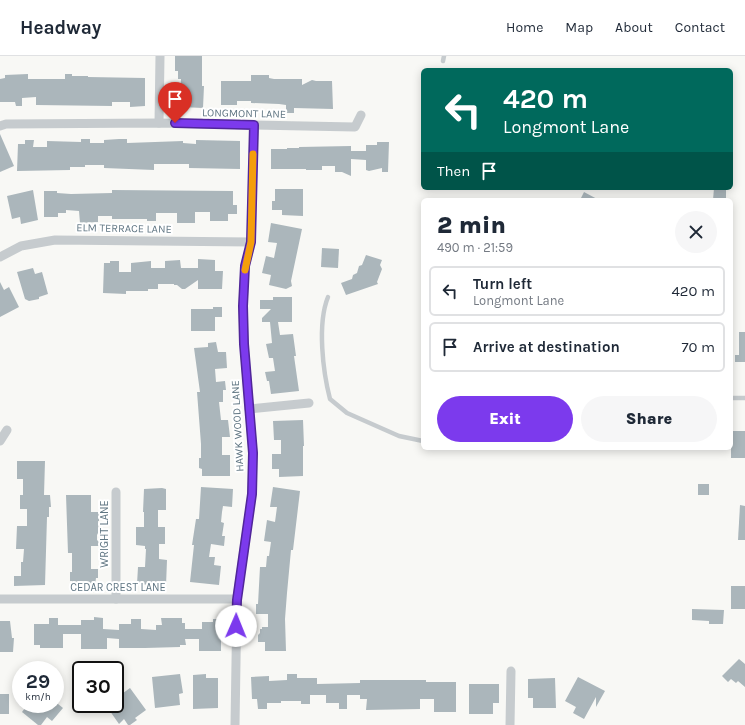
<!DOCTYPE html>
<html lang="en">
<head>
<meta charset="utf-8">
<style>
  :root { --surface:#fff; --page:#f6f6f7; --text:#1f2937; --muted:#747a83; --line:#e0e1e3; --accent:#7c3aed }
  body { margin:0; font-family:Karla,sans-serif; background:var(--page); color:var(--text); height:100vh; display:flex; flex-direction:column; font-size:15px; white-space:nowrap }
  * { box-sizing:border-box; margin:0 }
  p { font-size:13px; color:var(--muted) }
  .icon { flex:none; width:22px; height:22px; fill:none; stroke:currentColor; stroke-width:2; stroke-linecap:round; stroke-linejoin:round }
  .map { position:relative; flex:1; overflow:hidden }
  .panel { position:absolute; left:421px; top:142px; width:312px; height:252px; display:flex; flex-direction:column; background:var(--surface); border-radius:6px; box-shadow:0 2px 10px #0003 }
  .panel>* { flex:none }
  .hud { position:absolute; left:421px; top:12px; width:312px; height:122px; border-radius:6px; box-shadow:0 2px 10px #0003; background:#00695c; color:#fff; overflow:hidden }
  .speed { position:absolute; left:12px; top:605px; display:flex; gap:8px; font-size:20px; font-weight:700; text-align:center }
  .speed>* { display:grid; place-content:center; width:52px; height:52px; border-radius:50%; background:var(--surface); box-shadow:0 2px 10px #0003; line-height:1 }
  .speed small { font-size:10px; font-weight:400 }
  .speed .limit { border:2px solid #111; border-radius:6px; background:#fff; color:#111 }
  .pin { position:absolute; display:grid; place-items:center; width:34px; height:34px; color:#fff; margin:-41px -17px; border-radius:50% 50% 50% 0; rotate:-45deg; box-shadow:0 0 4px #0007 }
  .pin .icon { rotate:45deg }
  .me { position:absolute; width:44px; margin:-22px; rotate:1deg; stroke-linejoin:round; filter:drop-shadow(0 0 3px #0008) }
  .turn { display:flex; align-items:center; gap:14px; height:84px; padding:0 16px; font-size:18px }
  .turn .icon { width:52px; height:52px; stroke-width:2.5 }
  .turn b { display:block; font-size:28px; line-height:34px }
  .then { display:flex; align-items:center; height:38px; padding:0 16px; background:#0003; gap:8px; font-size:15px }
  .round { display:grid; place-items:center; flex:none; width:42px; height:42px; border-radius:21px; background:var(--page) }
  .overview { display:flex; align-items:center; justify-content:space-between; height:68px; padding:0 16px }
  h1 { font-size:24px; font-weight:800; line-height:30px }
  .action { display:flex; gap:8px; margin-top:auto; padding:8px 16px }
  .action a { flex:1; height:46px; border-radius:24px; background:var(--accent); color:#fff; font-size:16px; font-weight:800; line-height:46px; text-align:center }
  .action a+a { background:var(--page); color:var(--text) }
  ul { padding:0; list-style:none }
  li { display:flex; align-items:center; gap:12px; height:50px; margin:0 8px 6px; padding:0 8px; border:2px solid var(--line); border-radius:6px }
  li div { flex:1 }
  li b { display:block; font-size:15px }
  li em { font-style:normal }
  header { display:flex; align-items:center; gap:24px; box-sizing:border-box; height:56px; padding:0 20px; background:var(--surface); border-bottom:1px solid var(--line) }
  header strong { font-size:19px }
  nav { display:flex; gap:22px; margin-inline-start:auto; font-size:14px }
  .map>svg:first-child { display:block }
</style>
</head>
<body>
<header>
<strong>Headway</strong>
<nav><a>Home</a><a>Map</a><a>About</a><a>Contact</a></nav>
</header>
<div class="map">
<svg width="745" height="669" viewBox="0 0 745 669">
  <rect width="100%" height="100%" fill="#f8f8f5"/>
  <g fill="#abb6bb">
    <polygon points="175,0 202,0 202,30 204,30 203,52 181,51 181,46 174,46 174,36 180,36 181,23 178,23 178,15 175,15"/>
    <polygon points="28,18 28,23 65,23 65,18 72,18 72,20 88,20 88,21 145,22 145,50 130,51 130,46 112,46 112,50 36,49 36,41 22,42 22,50 16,50 15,46 0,46 0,23 5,22 5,19"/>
    <polygon points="251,19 269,19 269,22 274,23 302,23 302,29 312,24 316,25 332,25 333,53 294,52 294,57 286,57 286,49 279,48 251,47 251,45 237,45 237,49 221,49 221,25 251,25"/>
    <polygon points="0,78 14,110 0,116"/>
    <polygon points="81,83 90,83 90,87 104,87 104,84 119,83 127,83 127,87 183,85 183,87 196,88 196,84 240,85 240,113 189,112 189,108 154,108 154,114 104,112 104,109 85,109 85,111 70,111 70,114 17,115 18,88 25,88 25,84 34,84 33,91 47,91 47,85 81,86"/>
    <polygon points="377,86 389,86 388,116 382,116 382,112 369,115 366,114 366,104 351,103 351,120 342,116 335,116 335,110 322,110 322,114 306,114 306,113 271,113 271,93 287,93 287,92 299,92 299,91 351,90 351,95 366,95 366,89 377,89"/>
    <polygon points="714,132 726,132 726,144 713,144"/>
    <polygon points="275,133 303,133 303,160 282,159 282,154 272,154 272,145 275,145"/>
    <polygon points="33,134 38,164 21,168 20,161 12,163 7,140"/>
    <polygon points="112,134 233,135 233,149 237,149 237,158 228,158 228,165 210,165 210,156 195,156 195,167 177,167 177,157 156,157 156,165 147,165 147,163 112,163 112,160 98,160 98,166 80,167 79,155 66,154 66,157 58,157 58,161 44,161 44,135 57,135 57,137 71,138 112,137"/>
    <polygon points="584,136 599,144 580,144"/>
    <polygon points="271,167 302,173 291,225 292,230 286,233 269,229 271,219 262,217 266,200 274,202 277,187 268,186"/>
    <polygon points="322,192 339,193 338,212 321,211"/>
    <polygon points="366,199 382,204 380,209 382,213 377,226 378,228 346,239 341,227 352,223 353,219 357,217 359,210 362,209"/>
    <polygon points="198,203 215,204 215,215 223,215 222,233 198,233 198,224 185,233 182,233 177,229 174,229 174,228 158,228 158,233 148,233 148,235 126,235 126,238 103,237 104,207 110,207 110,205 119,205 119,216 131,216 131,207 151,205 151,212 165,212 165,205 180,204 181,212 198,212"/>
    <polygon points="33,212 35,218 42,216 48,238 39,241 39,243 29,245 25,243 17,216"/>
    <polygon points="0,226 4,234 9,231 19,251 0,261"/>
    <polygon points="273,241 292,241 292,266 278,266 280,279 293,278 296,300 294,300 299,335 271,338 269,325 267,325 265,316 275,315 273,302 269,302 266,288 272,287 270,266 262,266 262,262 271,253 260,253 260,244 273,244"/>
    <polygon points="213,251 222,251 222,261 215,261 215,275 191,275 191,253 213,253"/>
    <polygon points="739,276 745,276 745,306 735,306 735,299 739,299"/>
    <polygon points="216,286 218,296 226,296 227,312 215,313 216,326 225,325 226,334 223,334 223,346 219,346 221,364 228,364 230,381 222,381 222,399 230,399 230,420 202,420 202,413 199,412 199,402 201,402 201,388 197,336 200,336 194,292 208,291 208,287"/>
    <polygon points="303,364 304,390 303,390 303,420 279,421 279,413 272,413 272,398 281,398 281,384 274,384 273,365"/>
    <rect x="731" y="375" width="14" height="27"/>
    <polygon points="17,405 45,405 44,439 50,439 51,451 49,451 49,461 47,461 45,529 14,530 14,520 21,520 21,506 23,506 24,493 16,493 17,470 27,470 27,453 20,453 20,439 23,439 23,423 17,423"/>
    <rect x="698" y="428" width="11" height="11"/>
    <polygon points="201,431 233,433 232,451 223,450 222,456 221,466 224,467 222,480 225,480 224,490 211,488 209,501 215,501 214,509 221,510 219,529 190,526 194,489 192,489 196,463 199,463"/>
    <polygon points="273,431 300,435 293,494 291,494 287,537 285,563 286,595 265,595 265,586 258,586 258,579 260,577 260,573 262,573 262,571 268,571 268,558 256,558 256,548 258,548 260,511 266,511 267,500 269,500 271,486 264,485 267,464 275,466 277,451 270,451"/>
    <polygon points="162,432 166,433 166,454 158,454 158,471 165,471 165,488 159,488 159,503 167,504 166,530 137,528 138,511 145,511 146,493 145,493 145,490 136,489 136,471 144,471 144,456 143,456 144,433"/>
    <polygon points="66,439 91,439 91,456 99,456 99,465 98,465 99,475 97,479 97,484 103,490 91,490 91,513 98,513 98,522 96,522 95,529 72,529 72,525 70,525 70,516 72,516 72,497 68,497"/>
    <polygon points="740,449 745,450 745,484 738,484"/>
    <rect x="731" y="530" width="14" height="23"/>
    <polygon points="692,553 724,554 723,568 709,568 709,565 692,564"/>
    <polygon points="94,561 103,562 103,573 119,574 119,568 131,568 131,563 141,563 141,573 156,574 156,569 162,569 161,562 182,562 182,567 185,567 185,573 202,573 202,566 213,566 213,563 221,563 221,595 199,595 199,583 185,583 186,589 180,589 180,591 145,592 119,592 119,583 107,582 107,593 81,593 81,578 63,578 63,592 40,592 40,589 34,589 34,568 49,568 49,562 58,562 58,569 81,569 81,564 94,564"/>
    <polygon points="0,565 10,565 12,582 14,582 13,596 0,596"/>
    <polygon points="739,603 745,608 745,631 738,625 736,627 731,623 728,626 722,620"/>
    <polygon points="180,618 183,637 179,638 180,649 155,652 152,621"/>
    <polygon points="206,618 206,622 218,622 218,652 193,653 193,619"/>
    <polygon points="287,618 297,618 297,622 317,622 317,628 360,627 360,624 426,624 426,626 456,626 456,656 434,656 434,643 420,643 420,653 366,654 367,643 360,643 360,639 347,639 347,653 339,653 339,647 326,647 326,639 310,639 310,648 301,648 301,645 281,645 281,647 267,647 267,653 258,653 257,643 252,643 251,621 269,620 269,625 287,624"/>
    <polygon points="578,621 605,635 596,651 596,641 584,663 573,657 576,651 565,645"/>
    <polygon points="555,622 556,652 533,652 533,642 528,642 528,623"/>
    <polygon points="469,628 499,628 499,647 493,647 493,658 469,658"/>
    <polygon points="130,632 146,654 135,662 137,664 130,669 128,669 124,663 119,668 105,648 115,648 115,643"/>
    <rect x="0" y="638" width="9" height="20"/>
    <polygon points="28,648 58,648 63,652 52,665 47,661 41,669 38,669 22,656"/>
  </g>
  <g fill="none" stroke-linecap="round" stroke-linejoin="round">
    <g stroke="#c6cbce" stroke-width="4.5">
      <polyline points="443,5 444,0"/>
      <path d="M328,241C317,268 323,316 330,343L347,357L399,380L423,385"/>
      <polyline points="731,342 745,342"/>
    </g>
    <g stroke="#c6cbce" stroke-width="9">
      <polyline points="159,67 160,0"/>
      <polyline points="0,70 6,68 159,67 355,71 361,59"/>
      <polyline points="0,201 21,190 55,184 251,186"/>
      <polyline points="249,353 309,347"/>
      <polyline points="0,385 7,374"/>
      <polyline points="116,436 116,543"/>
      <polyline points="0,543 237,543"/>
      <polyline points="235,669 237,543 252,438 253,397 244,288 243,250 245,210 251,186 254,69"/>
      <polyline points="510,669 511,615"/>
    </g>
  </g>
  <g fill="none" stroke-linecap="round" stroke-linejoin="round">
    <g stroke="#51269a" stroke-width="10">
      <polyline id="route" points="175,67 254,69 251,186 245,210 243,250 244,288 253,397 252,438 237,544 236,570"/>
    </g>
    <use href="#route" stroke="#7c3aed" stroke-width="7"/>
    <polyline stroke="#f59e0b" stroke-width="7" points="245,214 251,186 253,98"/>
  </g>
  <g text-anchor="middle" stroke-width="4" stroke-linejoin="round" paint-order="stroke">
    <g font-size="11" fill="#607683" stroke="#fff">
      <text transform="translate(244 57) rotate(1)" y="4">LONGMONT LANE</text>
      <text transform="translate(124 172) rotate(1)" y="4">ELM TERRACE LANE</text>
      <text transform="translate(237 370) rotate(-93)" y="4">HAWK WOOD LANE</text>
      <text transform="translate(104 478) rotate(-90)" y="4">WRIGHT LANE</text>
      <text x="118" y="535">CEDAR CREST LANE</text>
    </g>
  </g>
</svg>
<div class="speed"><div>29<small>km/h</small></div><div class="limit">30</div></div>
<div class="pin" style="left:175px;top:67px;background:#d93025"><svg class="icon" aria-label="arrive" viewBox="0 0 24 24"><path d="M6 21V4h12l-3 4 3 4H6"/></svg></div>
<svg class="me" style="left:236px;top:570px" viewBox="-20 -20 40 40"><circle r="19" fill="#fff"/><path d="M0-13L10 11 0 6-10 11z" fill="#7c3aed"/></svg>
<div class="hud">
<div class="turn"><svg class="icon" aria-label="left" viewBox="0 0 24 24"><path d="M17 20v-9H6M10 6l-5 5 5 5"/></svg><div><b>420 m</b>Longmont Lane</div></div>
<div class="then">Then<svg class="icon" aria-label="arrive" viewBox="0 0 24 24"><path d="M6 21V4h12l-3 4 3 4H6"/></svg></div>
</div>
<section class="panel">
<div class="overview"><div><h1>2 min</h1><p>490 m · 21:59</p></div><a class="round"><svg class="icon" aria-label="close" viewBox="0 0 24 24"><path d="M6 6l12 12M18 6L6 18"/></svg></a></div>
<ul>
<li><svg class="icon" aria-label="left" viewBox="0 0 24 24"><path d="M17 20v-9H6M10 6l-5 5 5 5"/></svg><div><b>Turn left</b><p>Longmont Lane</p></div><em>420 m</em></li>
<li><svg class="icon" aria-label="arrive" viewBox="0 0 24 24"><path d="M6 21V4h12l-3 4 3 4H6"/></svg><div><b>Arrive at destination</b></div><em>70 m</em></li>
</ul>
<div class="action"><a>Exit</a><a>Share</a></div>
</section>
</div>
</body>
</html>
